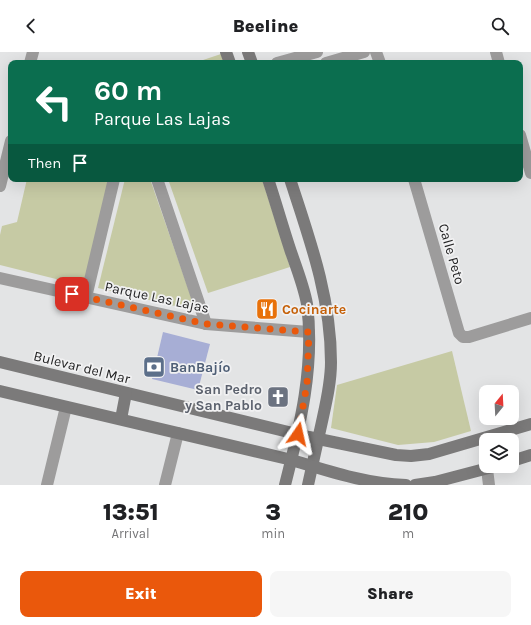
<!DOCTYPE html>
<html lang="en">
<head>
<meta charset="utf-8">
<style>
  :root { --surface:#fff; --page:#f6f6f6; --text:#202124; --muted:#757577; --accent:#ea580c }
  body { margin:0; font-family:Karla,sans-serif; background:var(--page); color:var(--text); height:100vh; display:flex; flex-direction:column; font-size:15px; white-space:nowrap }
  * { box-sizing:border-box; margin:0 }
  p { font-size:13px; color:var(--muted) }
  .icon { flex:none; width:22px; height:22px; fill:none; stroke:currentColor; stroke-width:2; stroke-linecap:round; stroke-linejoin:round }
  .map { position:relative; height:433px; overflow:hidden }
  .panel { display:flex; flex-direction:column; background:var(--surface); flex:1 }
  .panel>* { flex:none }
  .top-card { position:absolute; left:8px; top:8px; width:515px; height:122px; border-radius:8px; box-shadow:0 4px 16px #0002; background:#0b6e4f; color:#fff; overflow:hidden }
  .needle { width:26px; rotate:18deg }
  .buttons { position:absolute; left:479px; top:333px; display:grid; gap:8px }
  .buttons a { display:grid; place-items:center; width:40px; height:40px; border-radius:8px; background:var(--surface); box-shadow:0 4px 16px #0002; font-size:20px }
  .pin { position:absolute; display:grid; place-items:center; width:34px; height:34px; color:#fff; margin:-17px; border-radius:8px; box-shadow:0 2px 6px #0006 }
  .me { position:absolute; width:44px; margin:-22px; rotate:11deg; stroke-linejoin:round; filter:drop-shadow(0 0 3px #0008) }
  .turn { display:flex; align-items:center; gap:14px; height:84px; padding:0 20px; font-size:18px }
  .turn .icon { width:52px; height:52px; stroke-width:2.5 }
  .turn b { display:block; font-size:28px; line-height:34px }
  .then { display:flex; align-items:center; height:38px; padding:0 20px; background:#0003; gap:8px; font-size:15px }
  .eta { display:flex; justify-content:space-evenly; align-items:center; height:68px; text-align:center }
  .eta b { font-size:24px; font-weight:800; line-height:28px }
  .cta { display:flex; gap:8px; margin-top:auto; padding:8px 20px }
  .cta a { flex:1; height:46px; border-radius:8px; background:var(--accent); color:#fff; font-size:16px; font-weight:800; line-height:46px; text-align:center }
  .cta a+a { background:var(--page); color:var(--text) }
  header { display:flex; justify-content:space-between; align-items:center; height:52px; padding:0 20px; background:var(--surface); font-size:18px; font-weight:800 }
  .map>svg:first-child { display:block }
</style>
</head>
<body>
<header><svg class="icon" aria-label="back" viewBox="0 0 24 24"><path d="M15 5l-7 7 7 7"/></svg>Beeline<svg class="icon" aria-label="search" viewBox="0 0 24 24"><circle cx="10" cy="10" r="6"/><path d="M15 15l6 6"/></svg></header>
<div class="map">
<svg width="531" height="433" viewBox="0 0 531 433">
  <rect width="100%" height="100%" fill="#e3e4e5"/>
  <g fill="#c6caa4">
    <polygon points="221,2 224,11 194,11"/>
    <polygon points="27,127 110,127 84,234 0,213 0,183 2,174 17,170"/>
    <polygon points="125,127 150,127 196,259 98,236"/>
    <polygon points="168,127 262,127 290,215 208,241"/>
    <polygon points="452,299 471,379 434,390 398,393 331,376 337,333"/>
  </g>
  <polygon fill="#a7aed5" points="163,280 210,292 198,338 152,327"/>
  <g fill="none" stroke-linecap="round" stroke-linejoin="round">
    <g stroke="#9d9c9c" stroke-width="12">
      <polyline points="376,0 380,11"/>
      <polyline points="496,0 499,11"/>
      <polyline points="30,11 33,0"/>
      <polyline points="277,11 317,0"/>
      <polyline points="326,11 364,0"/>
      <polyline points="520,83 531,121"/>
      <polyline points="157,127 206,272"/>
      <polyline points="414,127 459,281 463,285 469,285 531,266"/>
      <polyline points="0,134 11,89"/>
      <polyline points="0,226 206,272 309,280"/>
      <polyline points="86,245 114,127"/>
      <polyline points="487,417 489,433"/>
      <polyline points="47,433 66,355"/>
      <polyline points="165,433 178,381"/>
    </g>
    <g stroke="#7b7a7a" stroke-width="12">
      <polyline points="226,0 230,11"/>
      <polyline points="248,0 252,11"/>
      <path d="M268,127C276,151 283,176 291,200C297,217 304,235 307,252C315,314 300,374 285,433"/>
      <path d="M290,127C310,188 331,246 331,310C331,329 327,347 323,365C318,388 313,410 308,433"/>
      <polyline points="0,310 309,385 396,403 411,404 429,402 531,372"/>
      <path d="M0,339L292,408C328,419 367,432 406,433"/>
      <polyline points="121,367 126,341"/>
      <polyline points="512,409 531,403"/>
      <polyline points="415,433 435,430 496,414"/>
    </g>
  </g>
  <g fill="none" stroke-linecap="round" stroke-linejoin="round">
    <polyline stroke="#ea580c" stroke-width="7" stroke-dasharray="0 12.6" points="72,242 206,272 309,280 307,332 298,382"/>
  </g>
  <defs>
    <g id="restaurant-square" transform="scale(1.15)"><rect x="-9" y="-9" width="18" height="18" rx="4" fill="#e8710a" stroke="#f1f1f2"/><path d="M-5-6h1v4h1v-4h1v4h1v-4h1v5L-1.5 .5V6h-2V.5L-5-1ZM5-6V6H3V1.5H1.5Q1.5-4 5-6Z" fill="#fff"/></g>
    <g id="bank-square" transform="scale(1.15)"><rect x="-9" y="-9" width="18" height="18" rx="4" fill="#5c6f8a" stroke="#f1f1f2"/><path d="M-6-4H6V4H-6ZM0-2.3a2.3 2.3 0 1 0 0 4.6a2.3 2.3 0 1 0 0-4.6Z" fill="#fff"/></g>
    <g id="church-square" transform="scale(1.15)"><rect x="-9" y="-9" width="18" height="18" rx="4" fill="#6b7280" stroke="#f1f1f2"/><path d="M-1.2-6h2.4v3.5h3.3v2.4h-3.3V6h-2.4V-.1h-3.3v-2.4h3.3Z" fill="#fff"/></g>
  </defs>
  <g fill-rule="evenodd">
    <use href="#restaurant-square" x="267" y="257"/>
    <use href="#bank-square" x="154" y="315"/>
    <use href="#church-square" x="278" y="345"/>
  </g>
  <g text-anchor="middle" stroke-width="3.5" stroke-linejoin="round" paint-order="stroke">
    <g font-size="14" fill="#242425" stroke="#f1f1f2">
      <text transform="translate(452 202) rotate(74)" y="5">Calle Peto</text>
      <text transform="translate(157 245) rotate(12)" y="5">Parque Las Lajas</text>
      <text transform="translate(82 315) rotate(14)" y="5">Bulevar del Mar</text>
    </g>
    <g font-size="14" font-weight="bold" fill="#c56008" stroke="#f1f1f2" text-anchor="start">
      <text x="282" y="262">Cocinarte</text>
    </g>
    <g font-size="14" font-weight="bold" fill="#4e5e75" stroke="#f1f1f2" text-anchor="start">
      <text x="170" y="320">BanBajío</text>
    </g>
    <g font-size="14" font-weight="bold" fill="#5b616d" stroke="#f1f1f2" text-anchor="end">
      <text x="262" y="342">San Pedro<tspan x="262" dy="16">y San Pablo</tspan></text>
    </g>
  </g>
</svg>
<div class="buttons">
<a><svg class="needle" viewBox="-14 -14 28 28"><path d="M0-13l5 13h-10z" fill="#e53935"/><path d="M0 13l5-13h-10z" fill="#757577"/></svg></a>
<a><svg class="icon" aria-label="layers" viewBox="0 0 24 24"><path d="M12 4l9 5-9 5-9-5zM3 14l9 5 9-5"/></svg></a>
</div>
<div class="pin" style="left:72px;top:242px;background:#d93025"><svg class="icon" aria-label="arrive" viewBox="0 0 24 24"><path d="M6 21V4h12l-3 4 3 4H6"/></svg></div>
<svg class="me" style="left:298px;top:382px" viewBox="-20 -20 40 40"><path d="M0-17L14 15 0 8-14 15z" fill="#ea580c" stroke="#fff" stroke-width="4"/></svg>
<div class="top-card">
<div class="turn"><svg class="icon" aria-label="left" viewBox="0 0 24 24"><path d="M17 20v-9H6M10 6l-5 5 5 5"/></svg><div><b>60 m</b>Parque Las Lajas</div></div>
<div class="then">Then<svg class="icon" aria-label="arrive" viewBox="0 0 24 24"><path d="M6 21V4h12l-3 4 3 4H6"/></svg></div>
</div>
</div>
<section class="panel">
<div class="eta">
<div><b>13:51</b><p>Arrival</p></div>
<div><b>3</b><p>min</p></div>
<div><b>210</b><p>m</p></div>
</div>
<div class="cta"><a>Exit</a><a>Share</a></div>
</section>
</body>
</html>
